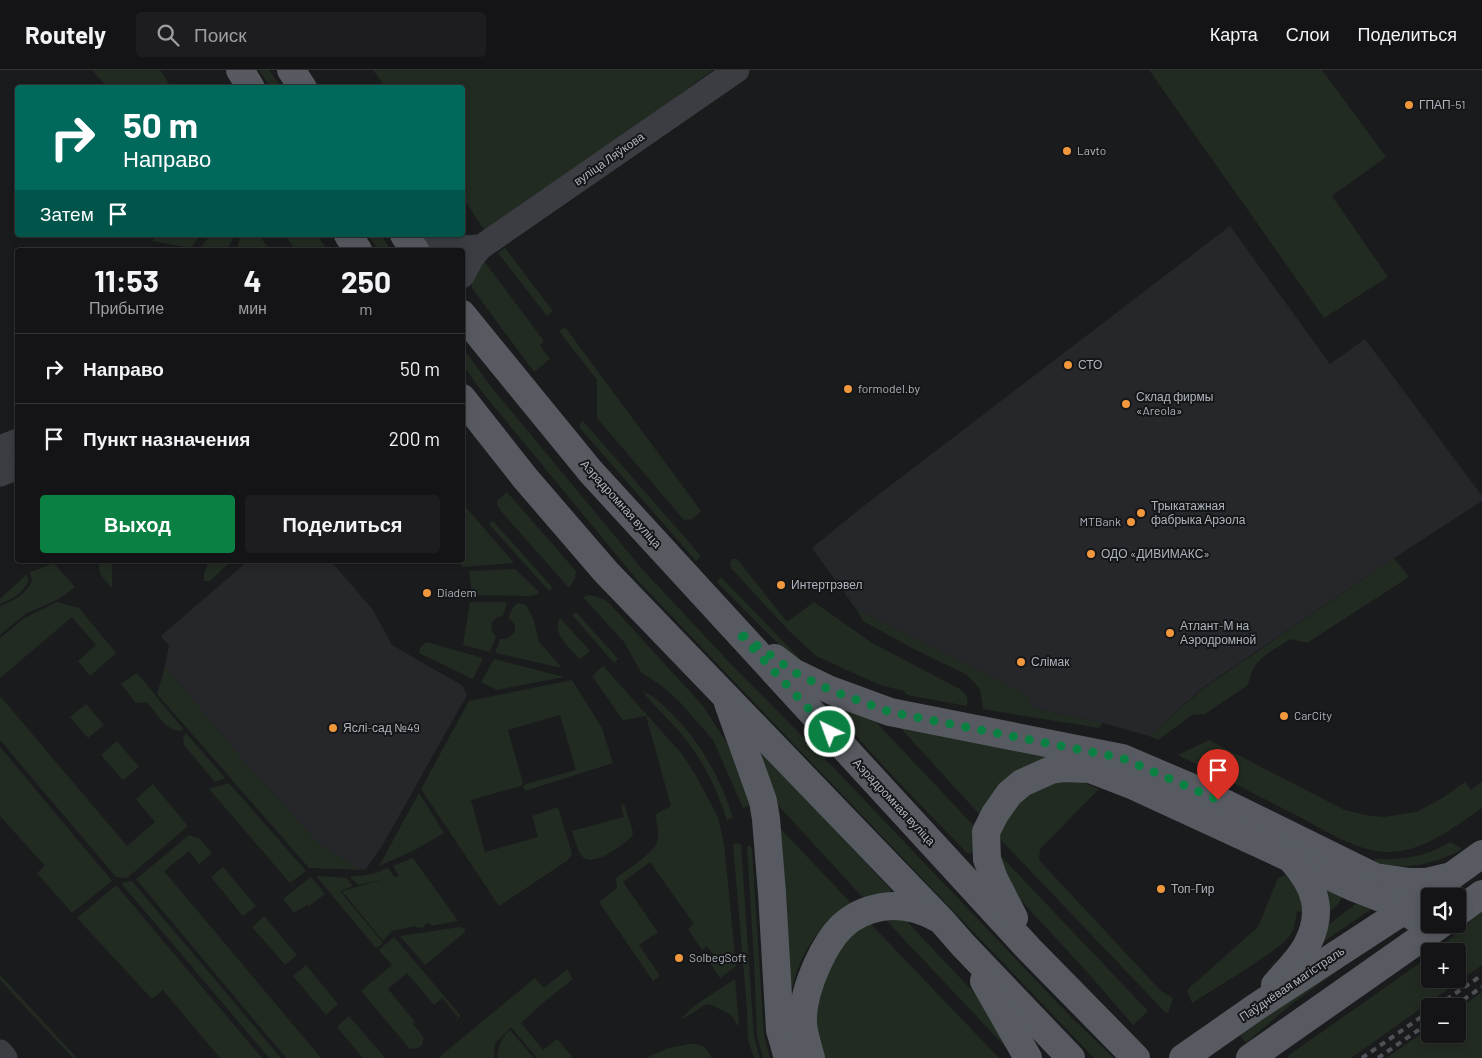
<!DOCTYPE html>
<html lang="ru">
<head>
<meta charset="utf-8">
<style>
  :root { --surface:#141416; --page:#1d1d1f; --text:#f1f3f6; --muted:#9d9ea1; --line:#333335; --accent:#0b8043 }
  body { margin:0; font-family:Barlow,sans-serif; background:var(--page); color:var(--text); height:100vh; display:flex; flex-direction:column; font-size:19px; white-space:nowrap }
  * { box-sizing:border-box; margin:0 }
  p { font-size:16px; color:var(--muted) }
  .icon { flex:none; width:28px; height:28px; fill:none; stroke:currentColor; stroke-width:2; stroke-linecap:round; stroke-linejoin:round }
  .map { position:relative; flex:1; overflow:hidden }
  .details { position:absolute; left:15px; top:178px; width:450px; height:315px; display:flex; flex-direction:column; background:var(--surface); border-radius:5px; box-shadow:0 2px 8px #0003,0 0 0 1px var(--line) }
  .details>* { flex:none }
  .hud { position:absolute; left:15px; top:15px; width:450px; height:152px; border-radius:5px; box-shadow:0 2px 8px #0003,0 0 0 1px var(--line); background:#00695c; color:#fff; overflow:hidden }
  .tools { position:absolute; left:1421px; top:818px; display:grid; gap:10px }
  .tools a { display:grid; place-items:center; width:45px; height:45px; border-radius:5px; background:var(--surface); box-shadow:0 2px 8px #0003,0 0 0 1px var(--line); font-size:25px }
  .pin { position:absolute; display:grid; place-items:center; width:42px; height:42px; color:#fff; margin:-51px -21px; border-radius:50% 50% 50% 0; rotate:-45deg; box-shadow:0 0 5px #0007 }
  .pin .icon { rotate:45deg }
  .me { position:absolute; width:55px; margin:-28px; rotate:318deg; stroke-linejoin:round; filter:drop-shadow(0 0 4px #0008) }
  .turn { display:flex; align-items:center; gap:18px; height:105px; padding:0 25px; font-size:22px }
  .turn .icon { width:65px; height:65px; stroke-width:2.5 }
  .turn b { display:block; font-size:35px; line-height:42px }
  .then { display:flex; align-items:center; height:48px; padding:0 25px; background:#0003; gap:10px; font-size:19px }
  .eta { display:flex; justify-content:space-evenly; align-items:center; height:85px; text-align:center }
  .eta b { font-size:30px; font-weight:700; line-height:35px }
  .cta { display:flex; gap:10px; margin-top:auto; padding:10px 25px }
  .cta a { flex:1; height:58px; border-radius:5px; background:var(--accent); color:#fff; font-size:20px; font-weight:700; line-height:58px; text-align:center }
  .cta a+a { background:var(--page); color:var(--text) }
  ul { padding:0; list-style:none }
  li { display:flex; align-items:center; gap:15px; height:70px; padding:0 25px; border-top:1px solid var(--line) }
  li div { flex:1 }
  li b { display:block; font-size:19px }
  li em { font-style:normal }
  header { display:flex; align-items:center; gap:30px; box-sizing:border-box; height:70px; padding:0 25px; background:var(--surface); border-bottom:1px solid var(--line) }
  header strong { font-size:24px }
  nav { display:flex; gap:28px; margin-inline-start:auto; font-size:18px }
  .search { width:350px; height:45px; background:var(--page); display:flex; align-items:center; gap:12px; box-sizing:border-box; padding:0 18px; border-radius:5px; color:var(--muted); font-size:19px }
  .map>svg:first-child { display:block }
</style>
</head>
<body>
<header>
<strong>Routely</strong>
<div class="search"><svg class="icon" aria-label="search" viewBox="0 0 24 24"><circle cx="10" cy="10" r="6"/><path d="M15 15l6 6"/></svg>Поиск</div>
<nav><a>Карта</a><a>Слои</a><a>Поделиться</a></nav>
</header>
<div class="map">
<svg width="1482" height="988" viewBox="0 0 1482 988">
  <rect width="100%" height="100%" fill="#1a1b1d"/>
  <g fill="#26272a">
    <polygon points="1230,156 1330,294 1365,269 1482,426 1482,431 1394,488 1201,619 1149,666 1103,653 1032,638 1029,626 856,539 812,478 861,438"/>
    <polygon points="249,490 330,490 373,540 392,575 463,616 467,625 382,776 366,799 358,798 320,775 244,691 165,596 169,576 161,566"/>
  </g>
  <g fill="#222b22">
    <polygon points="92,0 160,0 171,17 107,17"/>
    <polygon points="259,0 269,0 281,17 270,17"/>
    <polygon points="373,0 713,0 487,164 463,128 462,18 385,17"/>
    <polygon points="1149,0 1322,0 1386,87 1332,126 1388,207 1324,248"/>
    <polygon points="158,165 200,165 191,178 152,171"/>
    <polygon points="210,165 235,165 227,180 199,180"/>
    <polygon points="241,165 259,165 270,180 236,180"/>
    <polygon points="285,165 317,165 327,180 295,180"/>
    <polygon points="368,165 381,165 391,180 378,180"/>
    <polygon points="505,178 553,241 547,246 498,183"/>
    <polygon points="484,191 544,271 540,275 550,289 534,302 472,218 472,210"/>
    <polygon points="565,257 701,441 692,449 684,450 597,348 597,310 559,261"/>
    <polygon points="463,278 492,318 643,500 729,592 832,696 1071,947 1114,988 1094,988 638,511 487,328 463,296"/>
    <polygon points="582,350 701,486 696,491 579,357"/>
    <polygon points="507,422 576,501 575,509 569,518 501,441 497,434 498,430"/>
    <polygon points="463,434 514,493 462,497 460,490 462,490"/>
    <polygon points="493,451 553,518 549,521 489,454"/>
    <path d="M1394,488L1409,507L1307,573L1290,569C1268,584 1254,587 1248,615L1205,644L1192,645L1158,670L1149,666L1201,620Z"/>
    <path d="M732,489H737L787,552L814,532L872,573L960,619C967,624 968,628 967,636L907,625L904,621L880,615L816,586L788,560L731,498L730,494Z"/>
    <path d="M107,490H112V518C105,510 98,505 99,494Z"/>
    <polygon points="209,490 229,490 230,492 210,511 204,511 204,504"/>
    <path d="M54,493L75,517L59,529L25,544L0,565V536C14,531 26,524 32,511L30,502Z"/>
    <polygon points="515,499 539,522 538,524 531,526 472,525 469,501"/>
    <path d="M26,505L29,510C23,523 13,529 0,534V529Z"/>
    <polygon points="721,507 805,594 794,590 717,512"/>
    <polygon points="590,525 603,529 609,533 703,636 727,673 752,735 743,738 713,670 678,630 662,616 641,602 624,572 583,527"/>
    <polygon points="57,532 79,538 116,583 90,606 78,591 96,575 72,547 0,608 0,568 23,549"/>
    <path d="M470,532H507L503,546C491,547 488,558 496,567L490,582L463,575Z"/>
    <path d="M518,533L526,535L534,550L539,572L562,598L496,583V580L500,569H506L514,563C517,556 514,552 508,548L514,536Z"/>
    <polygon points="856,539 1029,626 1032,638 1103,653 1099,658 983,639 980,619 967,605 912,578 863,551"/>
    <polygon points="576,542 618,589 614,593 572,545"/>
    <path d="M560,548L590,581L580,589C570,578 551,563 560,548Z"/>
    <polygon points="426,572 483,588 473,609 419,583 420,578"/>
    <polygon points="494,589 564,607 497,620 481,612"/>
    <polygon points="165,596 244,691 320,775 358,798 366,799 366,800 309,798 157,624"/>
    <path d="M603,596L681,683L695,704L718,747L724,774L736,896L720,908L708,890L714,886L707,876L702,880L688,859L694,854L650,792L623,812L658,862L639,875L660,906L653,911L599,832L617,818V814L615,809C625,801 653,784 657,772C660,764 656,753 656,744L671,736L646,646L623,650L592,606Z"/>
    <path d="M137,603L184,660C167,664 157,643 147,632L136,633L121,614Z"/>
    <polygon points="572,610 602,658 613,693 525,721 523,715 576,700 560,645 508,660 523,713 521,716 471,730 485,782 538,767 532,746 558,737 572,784 568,790 499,836 421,719 469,631"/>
    <path d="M643,622C653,625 660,632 668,640C699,670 720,706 733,748L727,750C716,716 701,686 677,659C666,646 653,635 643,622Z"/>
    <polygon points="0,626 127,776 155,752 136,729 153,714 188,756 127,808 116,807 0,670"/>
    <path d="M832,631L876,652L974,756V781L969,784L965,781C920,734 872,687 831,636Z"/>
    <polygon points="86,634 104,655 88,668 70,647"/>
    <polygon points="895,652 1045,685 1045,688 980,745"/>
    <polygon points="186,663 225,708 215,712 184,675 183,667"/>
    <path d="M1209,670L1331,733L1345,740L1365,745L1383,747L1416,742L1441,729L1465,712L1471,720L1482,711V738C1453,758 1424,782 1387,782C1358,782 1322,759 1296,745C1257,725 1217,705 1178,685Z"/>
    <polygon points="117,671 139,697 123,710 101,685"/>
    <polygon points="0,677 112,811 72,843 37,803 45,796 0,746"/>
    <polygon points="761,681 891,820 890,822 864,829 778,735 758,682"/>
    <polygon points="1066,711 1083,712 1099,719 1040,779 1039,790 1161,921 1173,928 1169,941 1166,943 998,767 1002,748 1035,718"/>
    <polygon points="229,713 306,801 290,813 209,719"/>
    <polygon points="419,723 444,763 415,780 379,796"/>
    <path d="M624,734L633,762L632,766C623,775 595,797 583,787C577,782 575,768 572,761L624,747L621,735Z"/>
    <path d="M778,756L851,833C815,858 797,887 790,930Z"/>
    <polygon points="189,765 200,769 212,783 199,794 189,781 164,801 321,988 286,988 136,809"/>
    <path d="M1450,772L1461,778L1460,781C1426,796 1412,799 1375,793V789C1403,790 1426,787 1450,772Z"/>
    <polygon points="738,773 741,775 754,967 760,988 754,988 748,970 747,940 733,774"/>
    <polygon points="747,776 750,776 752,779 764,965 770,988 763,988 757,966 754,891"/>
    <polygon points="999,784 1148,941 1133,955 1088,903 1016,825 1009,816"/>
    <path d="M413,788L458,851L431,856L429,853L424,855L425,857L417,858L415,856L392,861L383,871L342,821L385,809L358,815L350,807C364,805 376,805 388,797L394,807L399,806L393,796Z"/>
    <polygon points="223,797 256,836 243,846 211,807"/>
    <polygon points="1285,805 1291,806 1303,832 1302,842 1297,841 1294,858 1289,867 1281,875 1248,898 1192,933 1187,920 1258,857 1278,808"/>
    <polygon points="319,806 347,808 353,816 340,821 383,873 376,878 317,807"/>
    <polygon points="311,807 325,824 309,836 307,835 294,843 283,829"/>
    <polygon points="132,811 281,988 269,988 121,813"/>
    <polygon points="116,815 262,988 220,988 163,920 152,929 77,848"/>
    <path d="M1320,816L1343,823C1341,834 1333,839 1325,846Z"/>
    <polygon points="1357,833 1370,837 1370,840 1320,874 1318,863"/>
    <polygon points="1482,841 1482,895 1351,988 1288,988 1289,985 1430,886 1430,909 1458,909 1458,881 1436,881"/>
    <polygon points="264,846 297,885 285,895 252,857"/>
    <polygon points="882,846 906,850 912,857 997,947 1016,988"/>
    <polygon points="866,849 999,988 817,988 811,965 820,898"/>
    <polygon points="460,857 465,859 465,862 425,895 400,866"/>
    <polygon points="1386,859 1378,872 1293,933 1246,973 1240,965"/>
    <polygon points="394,867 461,946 454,952 458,947 442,928 434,935 407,903 388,919 415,952 413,954 424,968 422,975 418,978 410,979 361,921 392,895 379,880"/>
    <polygon points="306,895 338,934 326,945 293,906"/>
    <polygon points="567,899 573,909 544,932 521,953 543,980 557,969 573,988 537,988 511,957 495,974 494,988 438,988 535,908 544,918"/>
    <polygon points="0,905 77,988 73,988 0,910"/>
    <path d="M735,909L739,957L731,945L710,934L705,935L681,950C687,938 722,918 735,909Z"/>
    <polygon points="1482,922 1482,988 1386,988 1430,958 1430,964 1458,964 1458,939"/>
    <polygon points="349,946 385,988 363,988 337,957"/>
    <path d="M510,960L534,988H497C498,976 501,968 510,960Z"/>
    <path d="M690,974C704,974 704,976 712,988H646L668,978Z"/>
  </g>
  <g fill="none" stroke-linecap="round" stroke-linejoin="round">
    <g stroke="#3b3d42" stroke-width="25">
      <path d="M407,169C435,178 451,179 481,177"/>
      <polyline points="462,206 473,186 481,177 737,0"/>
      <polyline points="0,378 18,371"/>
      <polyline points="0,404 18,397"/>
      <polyline points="0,982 5,988"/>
    </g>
    <g stroke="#575b61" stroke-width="28">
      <polyline points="240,0 251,18"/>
      <polyline points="291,0 303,18"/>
      <polyline points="348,165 358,180"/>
      <polyline points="404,165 415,180"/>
      <polyline points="462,244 591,402 1029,879 1136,988"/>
      <polyline points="462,328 525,408 606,502 942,851 963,875 1071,988"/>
      <polyline points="775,588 793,602 830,620 890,642 1122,688 1202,722 1375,807 1410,812 1426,812 1451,806"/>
      <polyline points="728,633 763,731 766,749 772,823 780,960 788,988"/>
      <polyline points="1458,842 1482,824"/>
      <polyline points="1014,848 994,809 987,789 986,762 995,744 1009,724 1022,713 1051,700 1063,698 1090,699 1134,716 1355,818 1386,830 1414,847 1430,852"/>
      <polyline points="984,911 1028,988"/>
      <path d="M1275,915C1285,903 1299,890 1307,875C1324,842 1316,817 1292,790"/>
      <path d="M811,988C808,977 804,965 803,954C802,935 809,913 817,895C831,864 847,843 882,837C902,834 919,838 937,848"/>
      <polyline points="1183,988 1256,937 1403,841 1482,784"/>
      <polyline points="1250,988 1441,854"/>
    </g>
    <g stroke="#4e5257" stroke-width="4" stroke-dasharray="6 5" stroke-linecap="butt">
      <polyline points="1437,936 1482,905"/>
      <polyline points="1454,936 1482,917"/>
      <polyline points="1362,988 1430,941"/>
      <polyline points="1378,988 1430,952"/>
    </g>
  </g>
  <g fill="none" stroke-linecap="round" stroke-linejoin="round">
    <polyline stroke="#0b8043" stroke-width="9" stroke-dasharray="0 16.2" points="830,662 737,561 794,602 830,620 890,642 1122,688 1218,730"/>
  </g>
  <g fill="#f1973e" stroke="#151618" stroke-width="2">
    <circle cx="1409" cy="35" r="5"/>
    <circle cx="1067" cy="81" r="5"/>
    <circle cx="1068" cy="295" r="5"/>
    <circle cx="848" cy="319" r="5"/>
    <circle cx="1126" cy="334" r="5"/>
    <circle cx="1141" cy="443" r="5"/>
    <circle cx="1131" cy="452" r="5"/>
    <circle cx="1091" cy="484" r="5"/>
    <circle cx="781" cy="515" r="5"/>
    <circle cx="427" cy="523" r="5"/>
    <circle cx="1170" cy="563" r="5"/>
    <circle cx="1021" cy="592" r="5"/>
    <circle cx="1284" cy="646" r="5"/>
    <circle cx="333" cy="658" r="5"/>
    <circle cx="1161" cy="819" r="5"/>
    <circle cx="679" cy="888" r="5"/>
  </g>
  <g text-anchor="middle" stroke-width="4" stroke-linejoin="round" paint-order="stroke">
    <g font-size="12" fill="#adb4bc" stroke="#151618" text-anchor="start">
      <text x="1419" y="39">ГПАП-51</text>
      <text x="1077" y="85">Lavto</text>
      <text x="1078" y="299">СТО</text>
      <text x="858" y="323">formodel.by</text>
      <text x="1136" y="331">Склад фирмы<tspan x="1136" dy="14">«Areola»</tspan></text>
      <text x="1151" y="440">Трыкатажная<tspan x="1151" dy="14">фабрыка Арэола</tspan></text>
      <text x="1121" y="456" text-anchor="end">MTBank</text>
      <text x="1101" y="488">ОДО «ДИВИМАКС»</text>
      <text x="791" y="519">Интертрэвел</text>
      <text x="437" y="527">Diadem</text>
      <text x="1180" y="560">Атлант-М на<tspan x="1180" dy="14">Аэродромной</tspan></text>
      <text x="1031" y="596">Слімак</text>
      <text x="1294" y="650">CarCity</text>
      <text x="343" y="662">Яслі-сад №49</text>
      <text x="1171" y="823">Топ-Гир</text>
      <text x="689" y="892">SolbegSoft</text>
    </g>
    <g font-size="12" fill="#adb4bc" stroke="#151618">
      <text transform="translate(609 89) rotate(-35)" y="4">вуліца Ляўкова</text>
      <text transform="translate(621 434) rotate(48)" y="4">Аэрадромная вуліца</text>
      <text transform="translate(894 732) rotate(47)" y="4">Аэрадромная вуліца</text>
      <text transform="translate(1292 914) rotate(-34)" y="4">Паўднёвая магістраль</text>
    </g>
  </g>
</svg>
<div class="tools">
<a><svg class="icon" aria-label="sound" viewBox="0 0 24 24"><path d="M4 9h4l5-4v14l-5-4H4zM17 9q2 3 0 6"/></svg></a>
<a>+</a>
<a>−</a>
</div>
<div class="pin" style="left:1218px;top:730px;background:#d93025"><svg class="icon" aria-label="arrive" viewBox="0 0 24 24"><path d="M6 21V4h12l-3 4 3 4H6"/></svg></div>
<svg class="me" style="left:830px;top:662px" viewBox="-20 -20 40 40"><circle r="17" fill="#0b8043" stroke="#fff" stroke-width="3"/><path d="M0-11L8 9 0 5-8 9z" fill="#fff"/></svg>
<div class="hud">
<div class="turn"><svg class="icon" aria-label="right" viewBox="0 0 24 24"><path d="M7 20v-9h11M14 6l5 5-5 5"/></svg><div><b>50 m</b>Направо</div></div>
<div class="then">Затем<svg class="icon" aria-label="arrive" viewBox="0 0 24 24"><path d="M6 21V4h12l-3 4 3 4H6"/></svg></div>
</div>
<section class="details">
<div class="eta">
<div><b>11:53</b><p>Прибытие</p></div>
<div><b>4</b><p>мин</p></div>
<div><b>250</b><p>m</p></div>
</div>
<ul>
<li><svg class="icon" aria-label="right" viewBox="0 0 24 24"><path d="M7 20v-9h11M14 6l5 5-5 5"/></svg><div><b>Направо</b></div><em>50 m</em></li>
<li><svg class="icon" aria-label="arrive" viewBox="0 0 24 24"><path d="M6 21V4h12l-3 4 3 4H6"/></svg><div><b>Пункт назначения</b></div><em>200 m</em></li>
</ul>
<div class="cta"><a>Выход</a><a>Поделиться</a></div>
</section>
</div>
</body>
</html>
